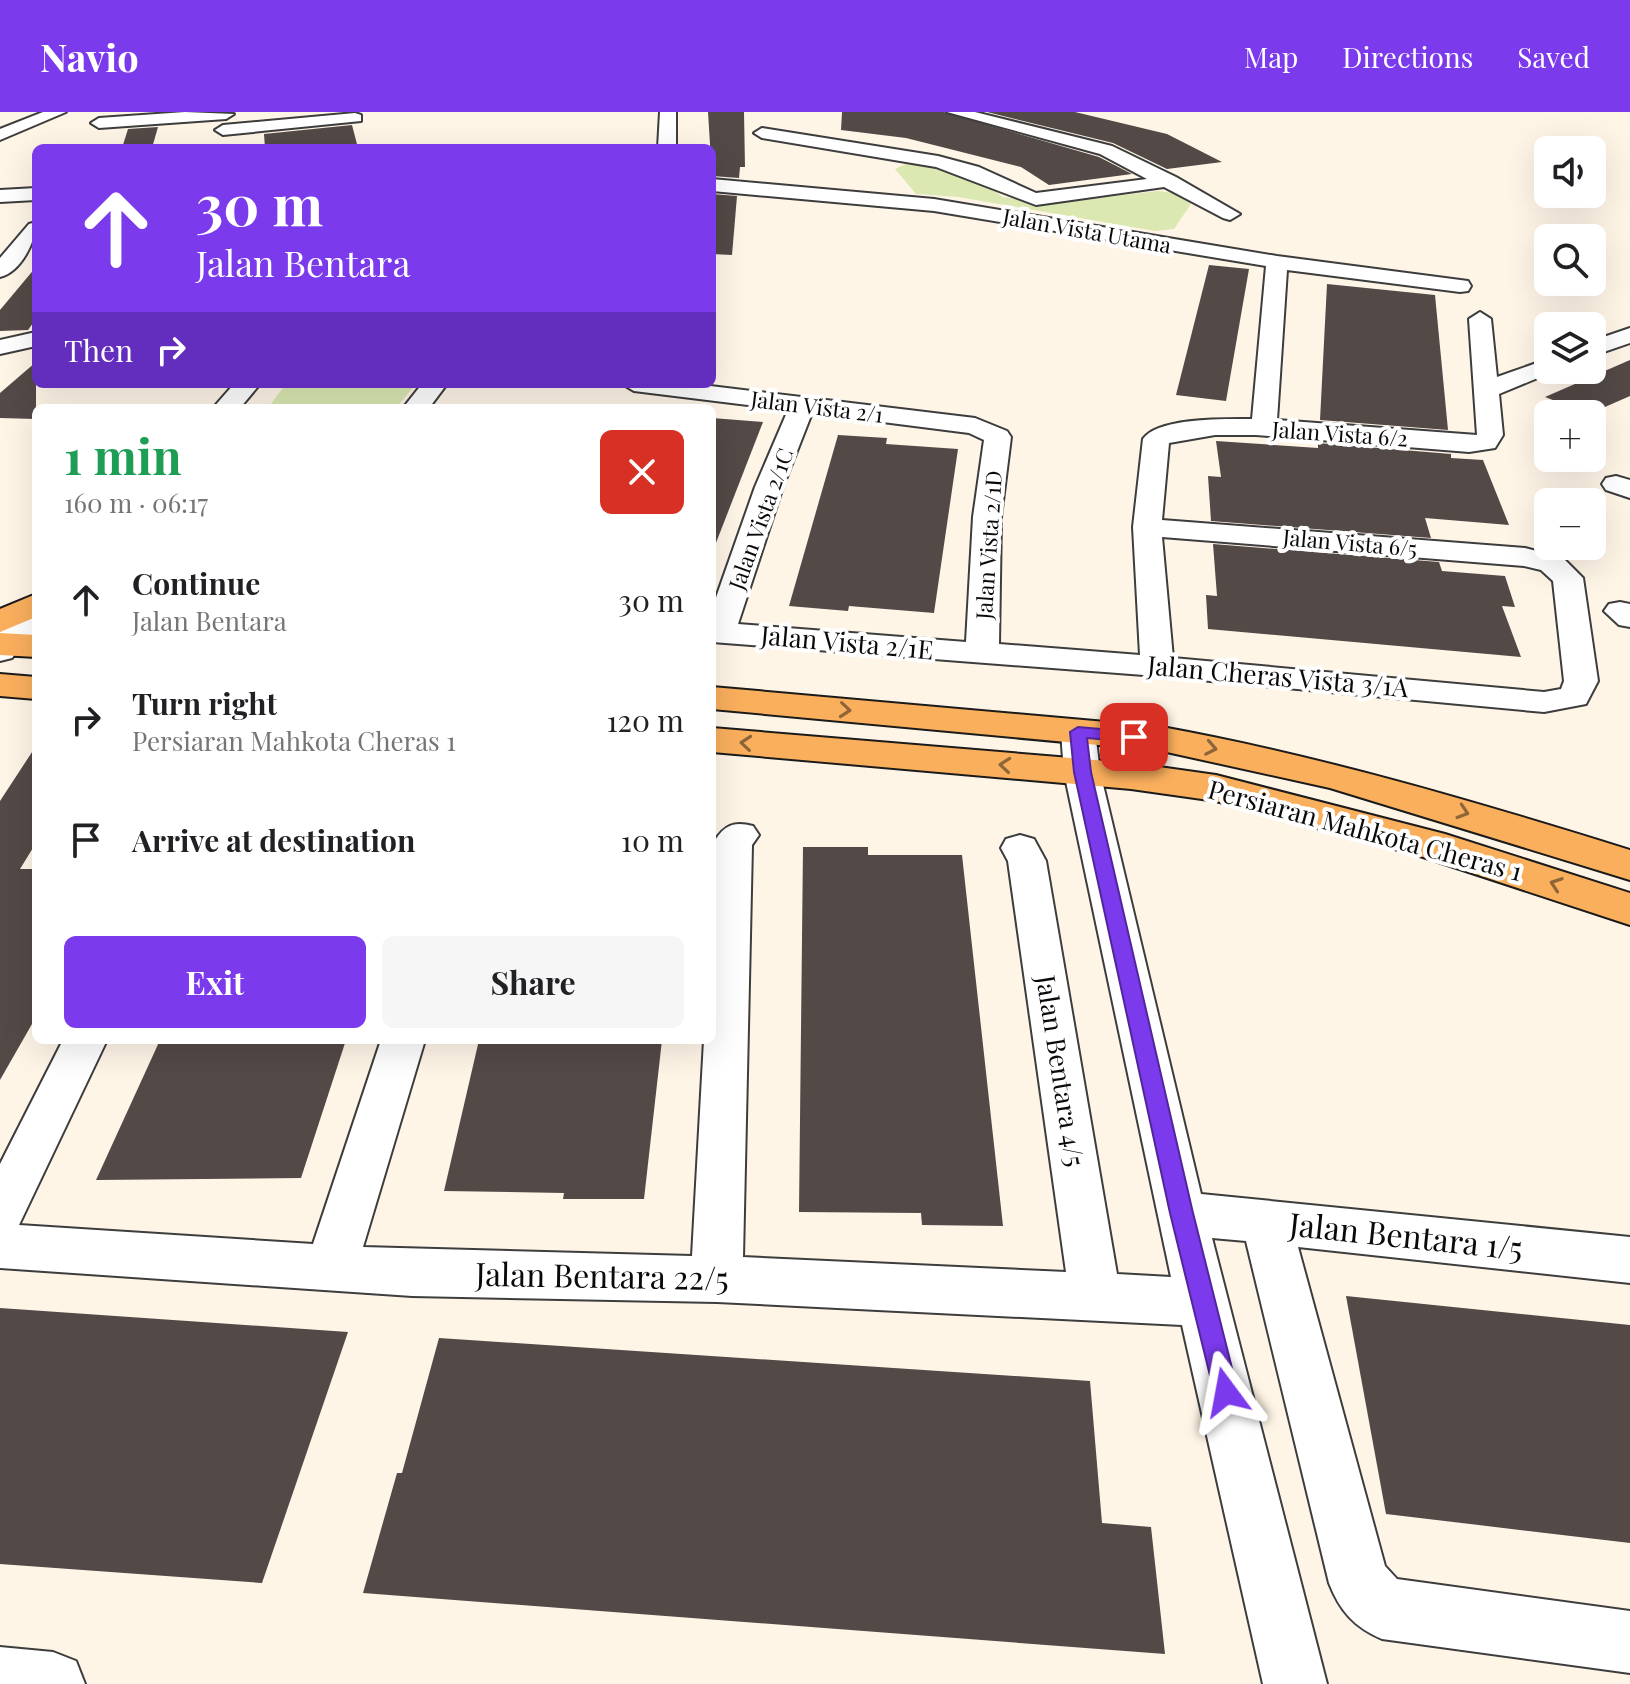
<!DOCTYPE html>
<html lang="en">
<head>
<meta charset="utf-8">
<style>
  :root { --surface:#fff; --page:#f6f6f6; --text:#202124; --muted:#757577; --accent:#7c3aed }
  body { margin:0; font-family:"Playfair Display",serif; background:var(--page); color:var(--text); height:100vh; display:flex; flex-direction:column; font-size:30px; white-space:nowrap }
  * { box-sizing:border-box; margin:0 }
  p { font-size:26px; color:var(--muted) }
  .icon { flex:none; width:44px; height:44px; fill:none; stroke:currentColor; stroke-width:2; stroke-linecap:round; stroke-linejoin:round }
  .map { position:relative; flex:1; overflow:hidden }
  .panel { position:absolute; left:32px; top:292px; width:684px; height:640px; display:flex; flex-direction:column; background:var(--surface); border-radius:12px; box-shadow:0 8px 32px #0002 }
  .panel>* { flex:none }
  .hud { position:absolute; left:32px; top:32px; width:684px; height:244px; border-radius:12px; box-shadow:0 8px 32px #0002; background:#7c3aed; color:#fff; overflow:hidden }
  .tools { position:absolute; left:1534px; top:24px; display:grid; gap:16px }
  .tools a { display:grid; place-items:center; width:72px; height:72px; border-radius:12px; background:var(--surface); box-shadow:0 8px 32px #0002; font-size:40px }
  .pin { position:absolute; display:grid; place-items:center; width:68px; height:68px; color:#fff; margin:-34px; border-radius:16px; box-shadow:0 4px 12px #0006 }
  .me { position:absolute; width:88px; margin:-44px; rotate:347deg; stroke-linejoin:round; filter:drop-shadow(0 0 6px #0008) }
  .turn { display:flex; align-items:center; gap:28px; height:168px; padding:0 32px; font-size:36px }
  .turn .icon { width:104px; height:104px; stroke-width:2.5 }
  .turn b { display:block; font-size:56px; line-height:68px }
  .then { display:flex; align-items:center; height:76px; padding:0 32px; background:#0003; gap:16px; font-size:30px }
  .round { display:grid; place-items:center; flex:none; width:84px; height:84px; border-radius:12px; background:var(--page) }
  .overview { display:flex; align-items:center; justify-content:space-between; height:136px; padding:0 32px }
  h1 { font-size:48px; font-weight:700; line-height:60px; color:#1e9e55 }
  .button { display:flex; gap:16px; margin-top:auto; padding:16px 32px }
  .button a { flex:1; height:92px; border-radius:12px; background:var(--accent); color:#fff; font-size:32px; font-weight:700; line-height:92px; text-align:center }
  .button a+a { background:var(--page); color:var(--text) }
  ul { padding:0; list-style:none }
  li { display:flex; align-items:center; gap:24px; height:120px; padding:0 32px }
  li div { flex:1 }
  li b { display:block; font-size:30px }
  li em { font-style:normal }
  header { display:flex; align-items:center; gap:48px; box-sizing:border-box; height:112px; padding:0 40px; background:var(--accent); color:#fff }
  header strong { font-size:38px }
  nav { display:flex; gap:44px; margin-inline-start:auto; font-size:28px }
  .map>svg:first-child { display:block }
</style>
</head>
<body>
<header>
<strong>Navio</strong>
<nav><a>Map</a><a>Directions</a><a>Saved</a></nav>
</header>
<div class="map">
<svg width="1630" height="1572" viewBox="0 0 1630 1572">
  <rect width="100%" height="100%" fill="#fff5e7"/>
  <g fill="#dbe8b2">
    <polygon points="912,49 977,67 1003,85 1048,92 1158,79 1174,81 1191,92 1174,117 1155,119 958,85 916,82 895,57"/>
    <polygon points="286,272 416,272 396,296 268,296"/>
  </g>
  <g fill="#534947">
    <polygon points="708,0 744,0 745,55 740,55 739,66 712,64"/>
    <polygon points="842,0 944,0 1099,45 1132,62 1049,73 1021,55 906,26 841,18"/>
    <polygon points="987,0 1075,0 1167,22 1222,50 1167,57 1113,31"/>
    <polygon points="352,13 358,36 265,36 264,22"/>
    <polygon points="158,15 152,36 122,36 128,17"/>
    <polygon points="712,82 737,84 732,143 712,142"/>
    <polygon points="1209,153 1249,157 1226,289 1176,283"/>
    <polygon points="36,155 36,207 28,218 0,219 0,198"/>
    <polygon points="1327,172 1435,183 1448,318 1320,308"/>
    <polygon points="1630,248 1630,284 1589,302 1545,285"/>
    <polygon points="36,250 36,307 0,306 0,281"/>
    <polygon points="712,306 763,310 714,436 712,436"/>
    <polygon points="838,323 887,326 886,332 958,337 934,501 849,494 848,499 789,494"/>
    <polygon points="1216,329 1318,336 1318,331 1451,342 1451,346 1483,348 1509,413 1425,406 1431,426 1211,409 1208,364 1221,365"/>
    <polygon points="1213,432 1439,450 1442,459 1505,464 1515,495 1502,494 1521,545 1208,517 1206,483 1217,484"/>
    <polygon points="36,634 36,731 20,757 36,757 36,905 0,968 0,689"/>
    <polygon points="803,735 868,735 868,743 962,743 1003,1114 922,1113 921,1101 799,1100"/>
    <polygon points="160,928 346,928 301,1066 96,1068"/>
    <polygon points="479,928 662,928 644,1087 563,1087 564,1081 444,1079"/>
    <polygon points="1346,1184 1630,1213 1630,1431 1386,1402"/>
    <polygon points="0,1196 348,1220 262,1471 0,1452"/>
    <polygon points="439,1226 1090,1269 1102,1411 1151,1415 1165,1542 363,1481 397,1361 402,1361"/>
  </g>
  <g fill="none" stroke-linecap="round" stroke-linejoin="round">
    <g stroke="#3d3d3d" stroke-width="4">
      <g id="minor">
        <polygon points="43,0 66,0 0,28 0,17"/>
        <polygon points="185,0 234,2 226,7 99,16 91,11 99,6"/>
        <polygon points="660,0 676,0 676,36 658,36"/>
        <polygon points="947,0 975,0 1112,34 1176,65 1240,102 1230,108 1223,106 1164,75 1036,93 936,55 762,26 754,21 762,16 938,44 979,55 1036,81 1147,67 1100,42"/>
        <polygon points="355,1 361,3 361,9 223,23 215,18 223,13"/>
        <path d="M712,67L934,87L1277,144L1468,169L1471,174L1468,179L1460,180L1287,158L1277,308L1477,323L1469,207L1480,200L1491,207L1497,265L1548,247V258H1557L1499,282L1503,323L1495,336L1469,340L1256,323H1215L1169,331L1162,408L1525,436L1563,446L1583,466L1598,569L1586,592L1544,600L1157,564L712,530V497L755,375L788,298L634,279L622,272H694L975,306L1007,319L1011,325L1001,405L999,532L1140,543L1133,415L1143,327C1158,305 1227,307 1252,307L1266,154L934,99L712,79ZM812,301L969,321L984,328L973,405L966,530L738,512L783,375ZM1162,425L1524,454L1541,458L1553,469L1564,569L1561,577L1544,580L1173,546Z"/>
        <polygon points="36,76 36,88 0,90 0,78"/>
        <path d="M36,110C36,129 21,160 0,165V146L29,112Z"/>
        <polygon points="1630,216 1630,231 1592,244 1592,229"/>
        <polygon points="36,220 36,234 0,242 0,228"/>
        <polygon points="234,272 260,272 240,296 213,296"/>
        <polygon points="422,272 447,272 429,296 403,296"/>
        <polygon points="1616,364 1630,368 1630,386 1606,378 1602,372 1606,366"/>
        <polygon points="36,490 36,518 12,546 0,549 0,520 25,492"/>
        <polygon points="1620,490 1630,492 1630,515 1619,513 1604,499 1609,492"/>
        <path d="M1078,609L1090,612L1095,620L1100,660L1201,1082L1630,1125V1171L1298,1135L1385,1454L1397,1467L1630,1499V1561L1382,1527C1354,1515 1340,1499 1329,1471L1246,1129L1212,1126L1327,1572H1263L1182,1213L717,1190L412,1184L0,1156V1052L63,928H107L19,1113L313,1132L381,928H425L363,1135L692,1144L704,928H712L714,730C724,713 734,709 753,714L759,723L752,733L743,1145L1066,1160L1008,749L1001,736L1006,727L1020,723L1034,727L1046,749L1117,1162L1171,1165L1064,660L1061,620L1066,612Z"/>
        <polygon points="0,1535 53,1540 76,1549 85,1572 0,1572"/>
      </g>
    </g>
    <g stroke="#1b1b1b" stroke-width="4">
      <g id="major">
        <polygon points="36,482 36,505 0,520 0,497"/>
        <polygon points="0,521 36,523 36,545 0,543"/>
        <polygon points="0,562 36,565 36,587 0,584"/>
        <path d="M712,575L1162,615C1321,644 1476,690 1630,738V768L1330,676L1162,639L712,597Z"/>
        <polygon points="712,616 1131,651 1216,663 1445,722 1630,781 1630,813 1417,743 1216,689 1131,677 712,640"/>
      </g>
    </g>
    <use href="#minor" fill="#fff" fill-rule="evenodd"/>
    <use href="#major" fill="#faaf5d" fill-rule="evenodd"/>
  </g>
  <defs><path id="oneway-chevron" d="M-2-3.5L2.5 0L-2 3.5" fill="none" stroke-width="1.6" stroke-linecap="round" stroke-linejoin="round" transform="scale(2)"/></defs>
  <g stroke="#8e6538">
    <use href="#oneway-chevron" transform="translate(845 598) rotate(5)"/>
    <use href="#oneway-chevron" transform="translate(746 631) rotate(-175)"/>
    <use href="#oneway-chevron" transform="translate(1211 636) rotate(11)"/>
    <use href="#oneway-chevron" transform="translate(1005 653) rotate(-175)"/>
    <use href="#oneway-chevron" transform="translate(1463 700) rotate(18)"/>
    <use href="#oneway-chevron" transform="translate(1556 772) rotate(-161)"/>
  </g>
  <polygon fill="#7c3aed" stroke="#51269a" stroke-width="2" points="1078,615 1134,620 1142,625 1134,630 1087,626 1091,660 1193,1101 1238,1280 1235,1288 1226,1292 1217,1288 1214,1280 1170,1101 1074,660 1070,620"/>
  <g text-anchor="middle" stroke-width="8" stroke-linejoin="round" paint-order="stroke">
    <g font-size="22" fill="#0a0a0a" stroke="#fff">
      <text transform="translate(1087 119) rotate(10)" y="8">Jalan Vista Utama</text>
      <text transform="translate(817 295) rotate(7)" y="8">Jalan Vista 2/1</text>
      <text transform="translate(1340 322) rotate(4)" y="8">Jalan Vista 6/2</text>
      <text transform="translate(761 407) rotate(-70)" y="8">Jalan Vista 2/1C</text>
      <text transform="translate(1350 431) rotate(5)" y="8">Jalan Vista 6/5</text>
      <text transform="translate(989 433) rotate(-86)" y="8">Jalan Vista 2/1D</text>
    </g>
    <g font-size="26" fill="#0a0a0a" stroke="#fff">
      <text transform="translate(847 531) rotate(5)" y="9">Jalan Vista 2/1E</text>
      <text transform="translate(1278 565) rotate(5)" y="9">Jalan Cheras Vista 3/1A</text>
      <text transform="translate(1365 719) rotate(15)" y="9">Persiaran Mahkota Cheras 1</text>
      <text transform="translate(1060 959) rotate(81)" y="9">Jalan Bentara 4/5</text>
    </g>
    <g font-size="32" fill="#0a0a0a" stroke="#fff">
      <text transform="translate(1406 1125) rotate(6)" y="11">Jalan Bentara 1/5</text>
      <text transform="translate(602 1165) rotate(1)" y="11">Jalan Bentara 22/5</text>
    </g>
  </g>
</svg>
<div class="tools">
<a><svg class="icon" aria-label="sound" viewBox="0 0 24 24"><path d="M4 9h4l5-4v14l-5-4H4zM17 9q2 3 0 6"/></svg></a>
<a><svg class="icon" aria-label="search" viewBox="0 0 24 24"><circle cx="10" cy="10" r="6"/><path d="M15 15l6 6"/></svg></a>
<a><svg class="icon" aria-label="layers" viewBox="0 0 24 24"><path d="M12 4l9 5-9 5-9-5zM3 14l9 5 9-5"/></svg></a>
<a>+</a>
<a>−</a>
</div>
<div class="pin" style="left:1134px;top:625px;background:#d93025"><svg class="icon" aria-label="arrive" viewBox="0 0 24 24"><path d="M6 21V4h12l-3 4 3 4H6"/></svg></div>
<svg class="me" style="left:1226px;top:1280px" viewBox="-20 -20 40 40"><path d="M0-17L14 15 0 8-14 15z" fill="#7c3aed" stroke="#fff" stroke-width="4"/></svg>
<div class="hud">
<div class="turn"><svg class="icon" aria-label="ahead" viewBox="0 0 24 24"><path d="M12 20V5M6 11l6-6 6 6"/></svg><div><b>30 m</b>Jalan Bentara</div></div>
<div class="then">Then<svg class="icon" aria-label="right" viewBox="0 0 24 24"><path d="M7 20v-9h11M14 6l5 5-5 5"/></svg></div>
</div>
<section class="panel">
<div class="overview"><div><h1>1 min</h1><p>160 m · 06:17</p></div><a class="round" style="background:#d93025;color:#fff"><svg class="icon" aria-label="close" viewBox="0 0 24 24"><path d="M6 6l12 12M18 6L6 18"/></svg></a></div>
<ul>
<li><svg class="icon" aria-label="ahead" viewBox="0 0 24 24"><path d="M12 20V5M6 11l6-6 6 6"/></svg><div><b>Continue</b><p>Jalan Bentara</p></div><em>30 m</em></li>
<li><svg class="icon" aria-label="right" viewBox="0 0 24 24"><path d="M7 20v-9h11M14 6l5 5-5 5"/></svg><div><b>Turn right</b><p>Persiaran Mahkota Cheras 1</p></div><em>120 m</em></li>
<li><svg class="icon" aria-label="arrive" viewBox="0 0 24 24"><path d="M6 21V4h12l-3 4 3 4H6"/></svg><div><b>Arrive at destination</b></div><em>10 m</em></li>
</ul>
<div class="button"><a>Exit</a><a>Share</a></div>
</section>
</div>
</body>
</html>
